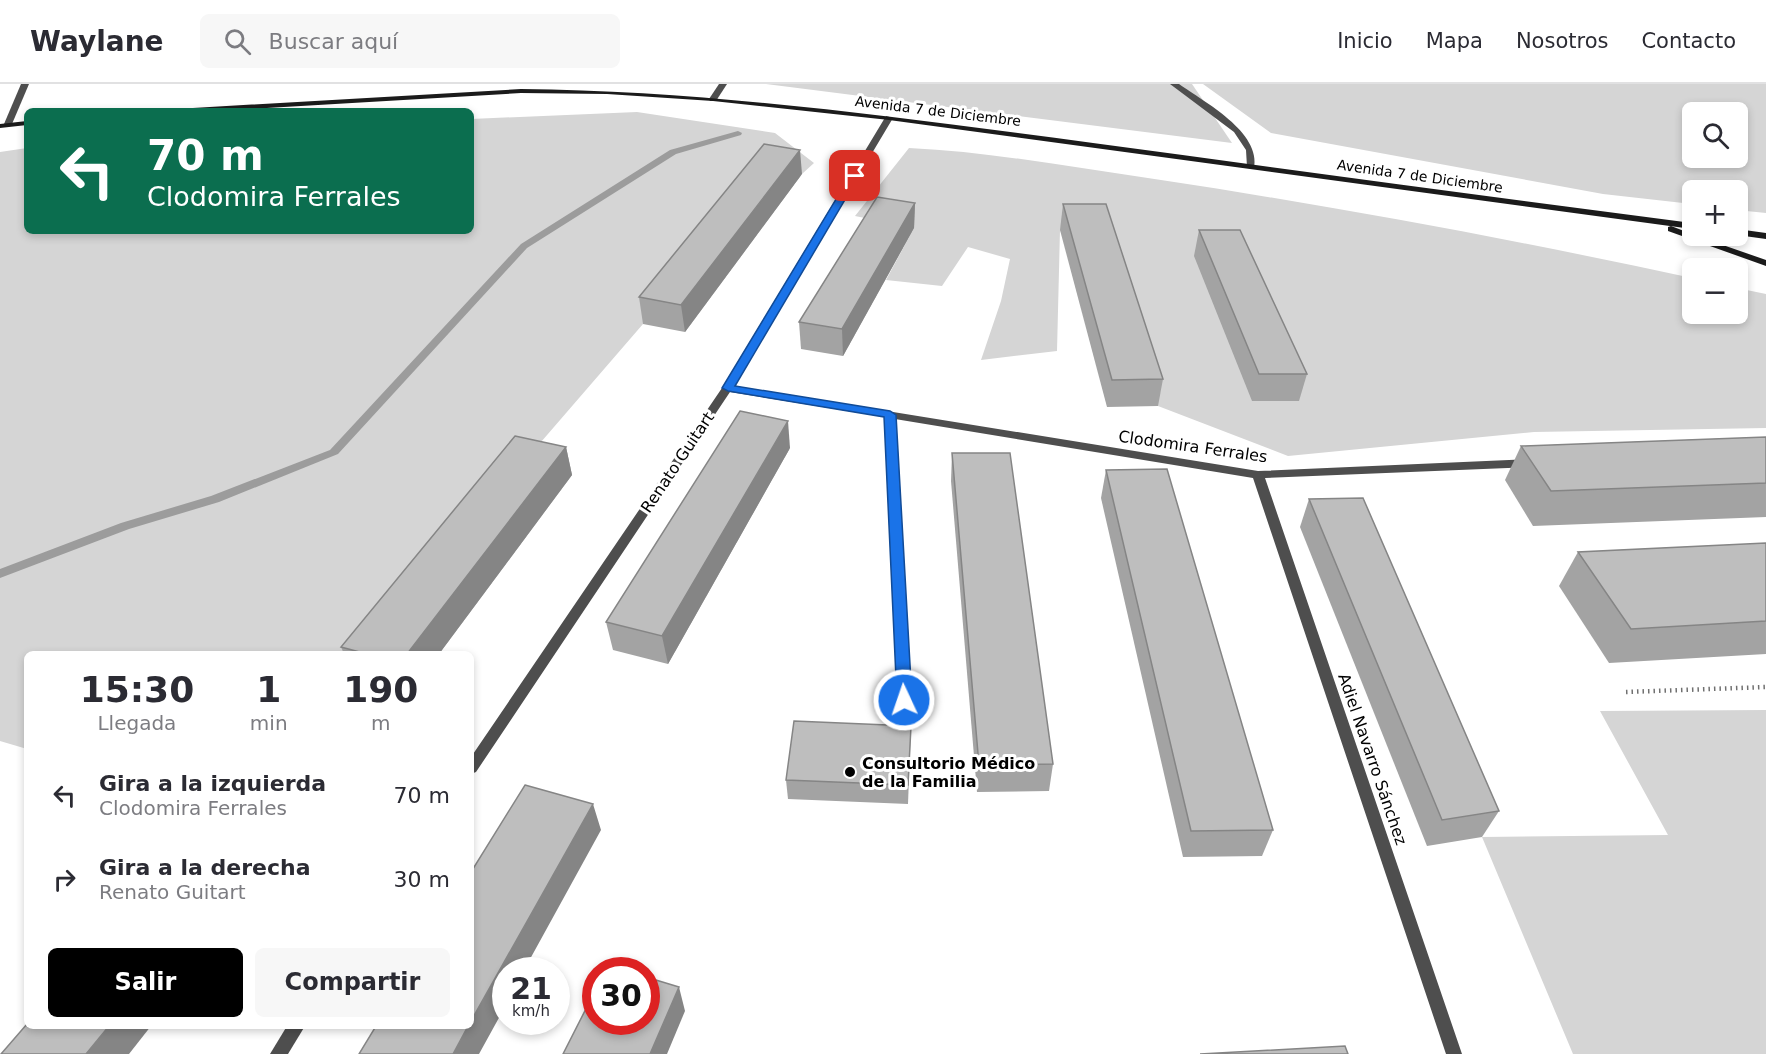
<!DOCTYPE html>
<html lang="es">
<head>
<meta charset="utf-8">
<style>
  :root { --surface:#fff; --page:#f7f7f7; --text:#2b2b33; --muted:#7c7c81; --line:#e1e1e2; --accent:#000 }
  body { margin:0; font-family:"DejaVu Sans",sans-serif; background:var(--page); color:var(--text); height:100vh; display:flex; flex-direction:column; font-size:22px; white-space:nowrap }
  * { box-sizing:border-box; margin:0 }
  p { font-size:20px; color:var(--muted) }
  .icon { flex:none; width:33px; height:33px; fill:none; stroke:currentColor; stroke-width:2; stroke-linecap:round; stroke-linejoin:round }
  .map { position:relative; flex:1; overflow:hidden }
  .panel { position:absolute; left:24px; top:567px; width:450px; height:378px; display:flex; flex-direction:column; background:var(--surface); border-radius:9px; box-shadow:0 3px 9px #0003 }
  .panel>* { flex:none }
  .top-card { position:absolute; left:24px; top:24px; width:450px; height:126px; border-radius:9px; box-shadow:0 3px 9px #0003; background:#0b6e4f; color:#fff; overflow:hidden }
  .buttons { position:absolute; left:1682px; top:18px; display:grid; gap:12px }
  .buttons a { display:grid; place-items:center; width:66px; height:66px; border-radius:9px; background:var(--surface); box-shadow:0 3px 9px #0003; font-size:30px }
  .speed { position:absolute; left:492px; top:873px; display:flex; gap:12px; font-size:30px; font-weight:700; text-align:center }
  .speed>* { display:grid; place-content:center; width:78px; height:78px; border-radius:50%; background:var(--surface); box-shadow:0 3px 9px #0003; line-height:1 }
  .speed small { font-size:15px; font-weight:400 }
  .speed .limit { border:9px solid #d22; background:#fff; color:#111 }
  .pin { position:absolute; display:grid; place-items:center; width:51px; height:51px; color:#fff; margin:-26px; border-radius:12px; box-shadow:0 3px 9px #0006 }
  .me { position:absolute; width:66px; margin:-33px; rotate:357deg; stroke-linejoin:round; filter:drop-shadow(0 0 4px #0008) }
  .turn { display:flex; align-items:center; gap:21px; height:126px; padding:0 24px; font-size:27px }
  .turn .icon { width:78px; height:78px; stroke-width:2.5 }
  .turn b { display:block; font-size:42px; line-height:51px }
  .eta { display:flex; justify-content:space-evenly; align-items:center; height:102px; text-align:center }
  .eta b { font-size:36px; font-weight:700; line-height:42px }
  .button { display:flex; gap:12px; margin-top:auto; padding:12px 24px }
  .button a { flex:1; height:69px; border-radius:9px; background:var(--accent); color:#fff; font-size:24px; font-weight:700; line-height:69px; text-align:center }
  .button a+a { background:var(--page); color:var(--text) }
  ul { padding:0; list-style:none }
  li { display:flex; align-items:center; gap:18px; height:84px; padding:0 24px }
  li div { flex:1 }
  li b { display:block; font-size:22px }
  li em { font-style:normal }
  header { display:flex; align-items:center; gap:36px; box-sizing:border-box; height:84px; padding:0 30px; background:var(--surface); border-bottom:2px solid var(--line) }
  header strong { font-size:28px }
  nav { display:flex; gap:33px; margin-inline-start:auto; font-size:21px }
  .search { width:420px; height:54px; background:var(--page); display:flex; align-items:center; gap:15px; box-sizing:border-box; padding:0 21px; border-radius:9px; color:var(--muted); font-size:22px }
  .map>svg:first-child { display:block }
</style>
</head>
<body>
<header>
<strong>Waylane</strong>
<div class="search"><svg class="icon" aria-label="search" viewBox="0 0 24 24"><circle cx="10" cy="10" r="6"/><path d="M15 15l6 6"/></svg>Buscar aquí</div>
<nav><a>Inicio</a><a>Mapa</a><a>Nosotros</a><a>Contacto</a></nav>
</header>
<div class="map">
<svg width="1766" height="970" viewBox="0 0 1766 970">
  <rect width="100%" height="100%" fill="#fff"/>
  <g fill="#d5d5d5" fill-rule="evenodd">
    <polygon points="766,0 1192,0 1232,59"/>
    <path d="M1203,0H1766V129L1737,126V106H1692V120L1603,110L1271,49ZM1692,28H1737V74H1692Z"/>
    <polygon points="637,28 775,49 814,79 802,90 765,85 643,240 522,380 370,570 27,570 27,665 0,657 0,68 27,64 27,147 471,147 471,35"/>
    <path d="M909,64C993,68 1077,84 1161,96C1339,123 1516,156 1692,194V230H1737V204L1766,210V344L1534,348L1288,372L1158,322L1060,146L1057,267L981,276L1001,217L1010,175L968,163L942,202L886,196L914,144L855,132Z"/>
    <polygon points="1766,626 1766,970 1573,970 1482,753 1668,751 1600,627"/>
  </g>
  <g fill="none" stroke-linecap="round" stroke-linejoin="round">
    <polygon fill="#9c9c9c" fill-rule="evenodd" points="738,47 742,49 741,51 676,70 527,164 338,370 219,418 129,445 0,494 0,485 121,439 211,412 330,366 521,160 670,66"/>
    <polyline stroke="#707070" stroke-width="4.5" stroke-dasharray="1.5 4" stroke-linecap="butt" points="1626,608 1766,603"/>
    <g fill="#4e4e4e" fill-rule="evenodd">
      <polygon points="21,0 29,0 12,40 5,42 4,40"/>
      <path d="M1170,0H1179C1204,18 1262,48 1254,85L1247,83L1246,66L1234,48Z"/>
    </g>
    <g fill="#4e4e4e" fill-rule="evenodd">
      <polygon points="719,0 727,0 716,17 710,17 709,15"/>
      <polygon points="886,32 893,34 733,302 1258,387 1529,375 1534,379 1529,383 1265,394 1462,970 1446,970 1253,394 895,335 911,616 909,620 904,621 899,620 897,616 885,333 730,308 476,688 471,690 471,673 722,304"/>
      <polygon points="287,942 305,942 288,970 270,970"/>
    </g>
    <g fill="#1b1b1b" fill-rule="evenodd">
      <path d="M521,5C713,7 903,34 1093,59C1293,86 1492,113 1692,139V145L889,36L713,17L607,10L521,9L215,27H172L176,25Z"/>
      <polygon points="27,37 27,41 0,44 0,40"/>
      <polygon points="1671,142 1692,150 1692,152 1697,152 1766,176 1766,182 1668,147 1668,143"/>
      <polygon points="1737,145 1766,149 1766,155 1737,151"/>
    </g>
  </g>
  <g fill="#a3a3a3">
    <polygon points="802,90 685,248 643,240 639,213"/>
    <polygon points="915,119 914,144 843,272 801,265 799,238"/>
    <polygon points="1063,120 1163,295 1158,322 1107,323 1060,146"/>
    <polygon points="1199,146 1307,290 1299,317 1252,317 1194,172"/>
    <polygon points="1766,353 1766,433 1533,442 1505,396 1521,362"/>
    <polygon points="566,363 572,391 439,570 344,570 341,563"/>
    <polygon points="790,364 668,580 613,566 606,538"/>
    <polygon points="952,369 1053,680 1049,707 977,708 951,397"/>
    <polygon points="1106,386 1273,746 1262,772 1183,773 1101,414"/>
    <polygon points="1309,415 1499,727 1482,753 1427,762 1300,443"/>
    <polygon points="1766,459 1766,570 1609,579 1559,502 1578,468"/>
    <polygon points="911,642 908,720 788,715 786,696"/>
  </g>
  <g fill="#858585">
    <polygon points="800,66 802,90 685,248 681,221"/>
    <polygon points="915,119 914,144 843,272 842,245"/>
    <polygon points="788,337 790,364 668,580 662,552"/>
    <polygon points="566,363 572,391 439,570 407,570"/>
    <polygon points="593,720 601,746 524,886 506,886 506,921 479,970 453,970 468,942 471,942 471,937"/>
    <polygon points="679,903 685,927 667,970 650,970"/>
    <polygon points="109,942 151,942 129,970 86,970"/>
  </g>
  <g fill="#bebebe" stroke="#858585" stroke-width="1.5">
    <polygon points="764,60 800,66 681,221 639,213"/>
    <polygon points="1701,103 1723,105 1723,106 1703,106"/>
    <polygon points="877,113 915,119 842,245 799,238"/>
    <polygon points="1063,120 1106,120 1163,295 1112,296"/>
    <polygon points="1199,146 1240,146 1307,290 1259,290"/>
    <polygon points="740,327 788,337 662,552 606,538"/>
    <polygon points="515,352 566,363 407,570 367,570 341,563"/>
    <polygon points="1766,353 1766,399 1551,407 1521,362"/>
    <polygon points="952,369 1010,369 1053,680 979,681"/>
    <polygon points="1167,385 1273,746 1191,747 1106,386"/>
    <polygon points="1363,414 1499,727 1442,736 1309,415"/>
    <polygon points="1766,459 1766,537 1631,545 1578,468"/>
    <polygon points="794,637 911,642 908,701 786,696"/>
    <polygon points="525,701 593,720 471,937 471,788"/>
    <polygon points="607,881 625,886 604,886"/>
    <polygon points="646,893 679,903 650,970 563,970 596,905 596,938 646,938"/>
    <polygon points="27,940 27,942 109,942 86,970 1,970"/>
    <polygon points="376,942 468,942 453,970 359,970"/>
    <polygon points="1345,962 1348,970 1200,970"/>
  </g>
  <polygon fill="#1a73e8" stroke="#114b97" stroke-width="1.5" points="855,89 859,92 735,302 890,327 896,331 912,616 910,620 899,620 897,616 884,333 728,307 722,304 850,92"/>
  <circle fill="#000" stroke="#fff" stroke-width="2" cx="850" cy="688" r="6"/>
  <g text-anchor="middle" stroke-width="6" stroke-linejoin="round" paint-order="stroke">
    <g font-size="14" fill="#000" stroke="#fff">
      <text transform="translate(938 27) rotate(7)" y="5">Avenida 7 de Diciembre</text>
      <text transform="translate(1420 92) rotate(8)" y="5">Avenida 7 de Diciembre</text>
    </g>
    <g font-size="16" fill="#000" stroke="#fff">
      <text transform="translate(1193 362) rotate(8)" y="6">Clodomira Ferrales</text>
      <text transform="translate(677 378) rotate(-56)" y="6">Renato Guitart</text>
      <text transform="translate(1373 675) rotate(71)" y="6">Adiel Navarro Sánchez</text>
    </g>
    <g font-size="16" font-weight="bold" fill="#000" stroke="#fff" text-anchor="start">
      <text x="862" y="685">Consultorio Médico<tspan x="862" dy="18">de la Familia</tspan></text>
    </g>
  </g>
</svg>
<div class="buttons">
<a><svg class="icon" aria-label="search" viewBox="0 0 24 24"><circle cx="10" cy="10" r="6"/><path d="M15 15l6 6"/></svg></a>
<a>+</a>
<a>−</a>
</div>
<div class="speed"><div>21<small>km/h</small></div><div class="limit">30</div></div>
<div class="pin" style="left:855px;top:92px;background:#d93025"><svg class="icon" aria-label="arrive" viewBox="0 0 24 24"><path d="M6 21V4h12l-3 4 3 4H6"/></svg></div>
<svg class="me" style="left:904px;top:616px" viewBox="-20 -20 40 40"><circle r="17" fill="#1a73e8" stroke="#fff" stroke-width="3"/><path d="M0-11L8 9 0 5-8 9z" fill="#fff"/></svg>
<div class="top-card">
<div class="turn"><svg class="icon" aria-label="left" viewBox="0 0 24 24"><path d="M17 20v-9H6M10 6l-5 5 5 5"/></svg><div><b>70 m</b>Clodomira Ferrales</div></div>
</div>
<section class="panel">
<div class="eta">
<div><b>15:30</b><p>Llegada</p></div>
<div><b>1</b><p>min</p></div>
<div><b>190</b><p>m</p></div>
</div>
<ul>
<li><svg class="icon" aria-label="left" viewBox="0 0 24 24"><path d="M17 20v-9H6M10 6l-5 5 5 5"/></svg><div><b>Gira a la izquierda</b><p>Clodomira Ferrales</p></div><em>70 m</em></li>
<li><svg class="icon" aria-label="right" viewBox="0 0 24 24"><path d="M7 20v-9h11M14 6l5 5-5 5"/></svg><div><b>Gira a la derecha</b><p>Renato Guitart</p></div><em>30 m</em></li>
</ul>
<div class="button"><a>Salir</a><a>Compartir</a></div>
</section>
</div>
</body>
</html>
